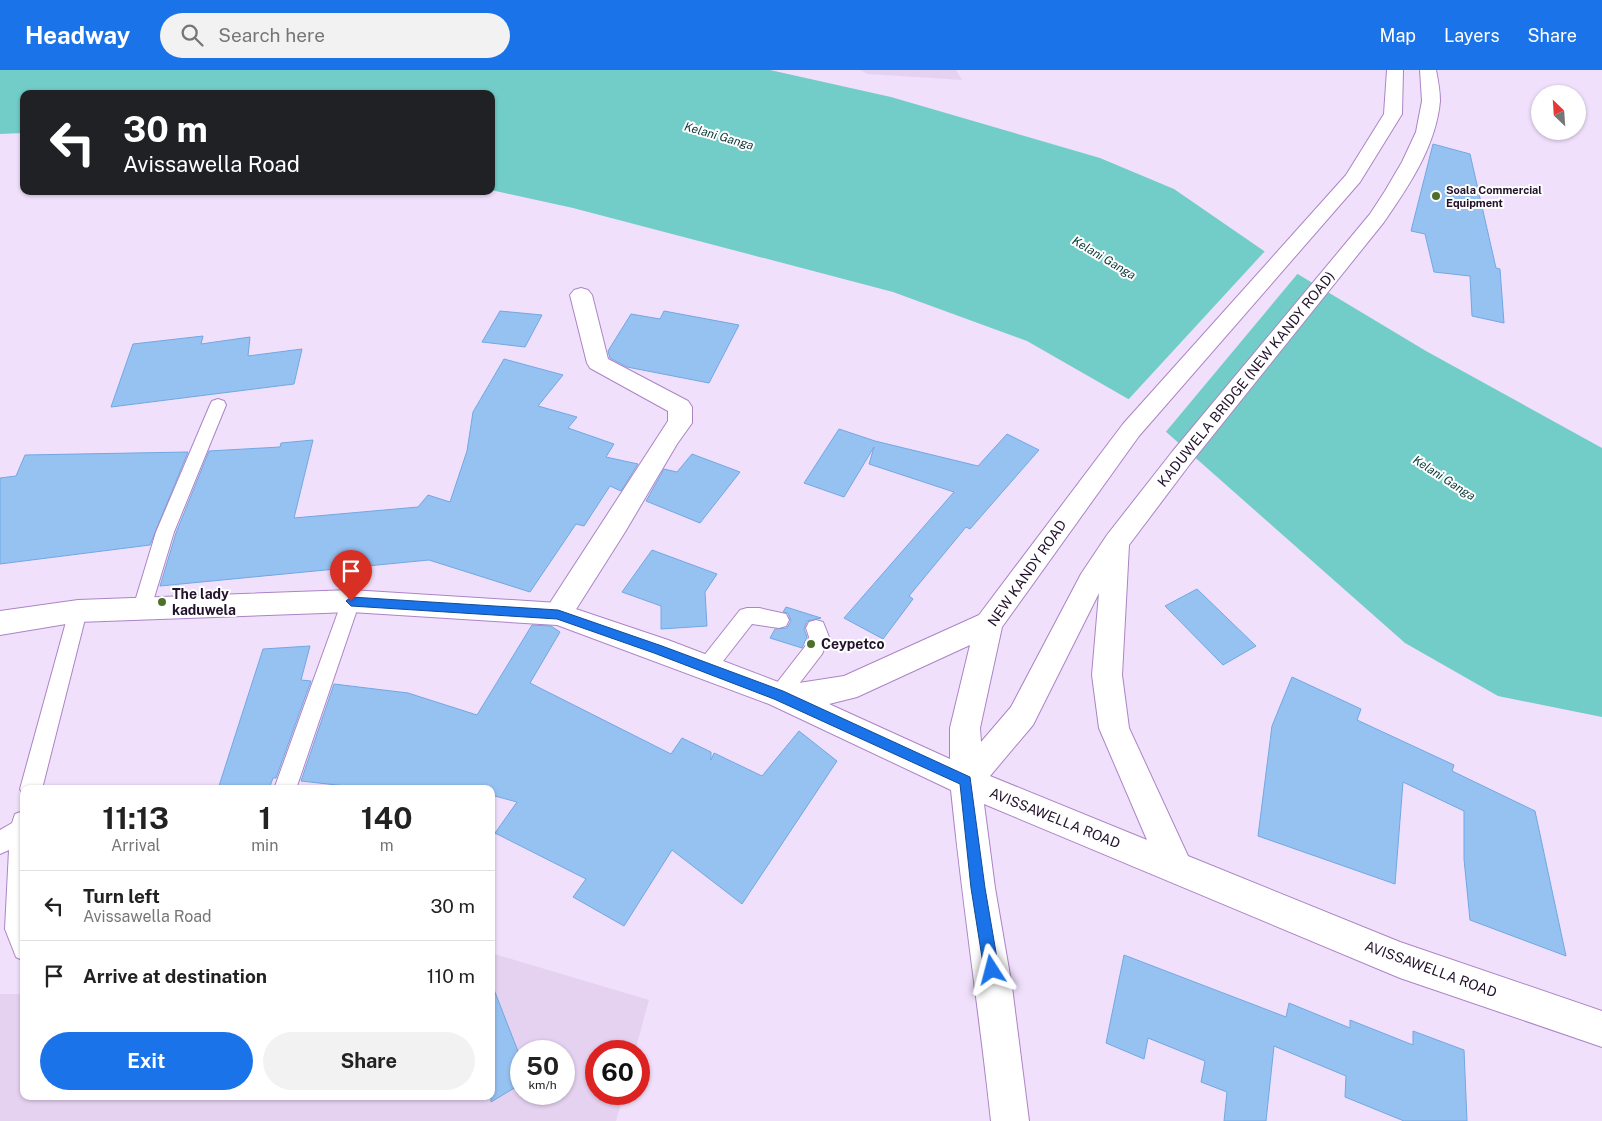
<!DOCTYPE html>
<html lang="en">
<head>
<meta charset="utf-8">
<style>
  :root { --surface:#fff; --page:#f2f2f2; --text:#222; --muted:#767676; --line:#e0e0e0; --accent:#1a73e8 }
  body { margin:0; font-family:"Public Sans",sans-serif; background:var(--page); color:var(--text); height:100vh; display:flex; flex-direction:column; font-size:19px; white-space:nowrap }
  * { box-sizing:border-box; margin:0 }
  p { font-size:16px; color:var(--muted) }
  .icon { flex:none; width:28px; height:28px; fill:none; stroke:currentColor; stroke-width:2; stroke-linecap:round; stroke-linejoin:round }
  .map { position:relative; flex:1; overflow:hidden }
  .sheet { position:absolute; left:20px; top:715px; width:475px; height:315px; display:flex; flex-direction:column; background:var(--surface); border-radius:10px; box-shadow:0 1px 4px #0004 }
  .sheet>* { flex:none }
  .guide { position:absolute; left:20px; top:20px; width:475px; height:105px; border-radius:10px; box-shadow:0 1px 4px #0004; background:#202124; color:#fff; overflow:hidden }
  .needle { width:32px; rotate:335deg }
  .controls { position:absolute; left:1531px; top:15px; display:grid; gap:10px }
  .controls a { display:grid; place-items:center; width:55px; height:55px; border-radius:50%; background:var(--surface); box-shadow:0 1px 4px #0004; font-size:25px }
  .speed { position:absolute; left:510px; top:970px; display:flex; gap:10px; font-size:25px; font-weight:700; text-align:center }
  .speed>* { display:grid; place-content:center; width:65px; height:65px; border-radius:50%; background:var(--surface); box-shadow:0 1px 4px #0004; line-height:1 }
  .speed small { font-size:12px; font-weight:400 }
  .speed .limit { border:8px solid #d22; background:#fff; color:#111 }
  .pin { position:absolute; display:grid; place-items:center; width:42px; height:42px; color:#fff; margin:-51px -21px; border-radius:50% 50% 50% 0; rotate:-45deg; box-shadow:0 0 5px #0007 }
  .pin .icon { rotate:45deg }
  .me { position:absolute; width:55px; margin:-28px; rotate:351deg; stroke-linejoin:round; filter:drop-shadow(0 0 4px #0008) }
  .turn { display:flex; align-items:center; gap:18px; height:105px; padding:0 20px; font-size:22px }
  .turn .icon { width:65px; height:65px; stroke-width:2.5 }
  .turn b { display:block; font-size:35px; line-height:42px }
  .eta { display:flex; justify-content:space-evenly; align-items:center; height:85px; text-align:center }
  .eta b { font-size:30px; font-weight:700; line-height:35px }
  .cta { display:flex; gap:10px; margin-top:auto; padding:10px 20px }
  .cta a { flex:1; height:58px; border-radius:30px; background:var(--accent); color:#fff; font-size:20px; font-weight:700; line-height:58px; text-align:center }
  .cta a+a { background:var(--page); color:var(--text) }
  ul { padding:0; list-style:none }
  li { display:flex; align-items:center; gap:15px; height:70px; padding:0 20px; border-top:1px solid var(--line) }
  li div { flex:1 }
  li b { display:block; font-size:19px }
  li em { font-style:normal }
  header { display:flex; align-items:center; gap:30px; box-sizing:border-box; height:70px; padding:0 25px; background:var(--accent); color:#fff }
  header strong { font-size:24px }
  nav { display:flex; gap:28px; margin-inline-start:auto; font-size:18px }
  .search { width:350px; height:45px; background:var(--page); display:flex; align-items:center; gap:12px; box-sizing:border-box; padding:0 18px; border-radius:28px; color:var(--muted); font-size:19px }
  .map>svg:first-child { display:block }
</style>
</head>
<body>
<header>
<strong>Headway</strong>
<div class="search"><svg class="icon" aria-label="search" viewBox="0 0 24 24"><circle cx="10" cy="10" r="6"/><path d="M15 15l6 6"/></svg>Search here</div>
<nav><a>Map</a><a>Layers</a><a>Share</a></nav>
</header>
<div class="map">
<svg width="1602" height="1051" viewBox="0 0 1602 1051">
  <rect width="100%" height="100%" fill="#f0e0fc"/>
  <g fill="#e5d2f1" fill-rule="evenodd">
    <polygon points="860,0 956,0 962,10 868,4"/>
    <path d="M491,883L649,930L635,981H596V1024H624L616,1051H0V924H24V1026H491ZM521,981H564V1024H521Z"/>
  </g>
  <polygon fill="#72cdc9" points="0,0 770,0 891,27 1100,88 1174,119 1296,203 1426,281 1602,378 1602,647 1498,626 1405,573 1130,330 1027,271 893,222 573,138 491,120 491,24 24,24 24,63 0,64"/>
  <polygon fill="#f0e0fc" points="1266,180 1299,202 1164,364 1127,331"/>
  <g fill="#96c2f2" stroke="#72a7e3">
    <polygon points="1433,74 1470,84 1496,198 1500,199 1504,253 1472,246 1470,206 1434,202 1425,164 1411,161"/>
    <polygon points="500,241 542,245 525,277 482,272"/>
    <polygon points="664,241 739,255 709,313 627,297 610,288 608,281 631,244 660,249"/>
    <polygon points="203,266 201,274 250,267 248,286 302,279 294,314 111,337 133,274"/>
    <polygon points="504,289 563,305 538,336 577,347 568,358 614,374 606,387 638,394 621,421 610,416 584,456 576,454 530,522 429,490 160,516 176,463 209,381 280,377 281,373 313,370 294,448 418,437 428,425 450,432 467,381 473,342"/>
    <polygon points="839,359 875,371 978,396 1007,364 1039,380 970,459 966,457 909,526 913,529 883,569 844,548 954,422 869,394 874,377 844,427 804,413"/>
    <polygon points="188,382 150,475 0,494 0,408 16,406 25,385"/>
    <polygon points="692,384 740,402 700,453 646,431 664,399 677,402"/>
    <polygon points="652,480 717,504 705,522 707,556 661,559 661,536 622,522"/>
    <polygon points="1197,519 1256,576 1223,595 1165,536"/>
    <polygon points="786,537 821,548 807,551 804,559 807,567 802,578 770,568 775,559 787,558 791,551 788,543 783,542"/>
    <polygon points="532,555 551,556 560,562 530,613 671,684 682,668 711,682 711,690 714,683 762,706 799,661 837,691 742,834 672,780 624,856 573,827 586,809 495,763 517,732 491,725 491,719 372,719 301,711 334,614 408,623 477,645"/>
    <polygon points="310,576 301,610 311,611 276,708 273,708 269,719 218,719 263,579"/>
    <polygon points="1292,607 1361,639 1357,650 1454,695 1452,701 1535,741 1566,886 1470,850 1464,789 1464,741 1403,712 1395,814 1258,766 1272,656"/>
    <polygon points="1124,885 1286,947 1289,933 1350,958 1350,950 1413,975 1413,961 1464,980 1467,1051 1404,1051 1345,1027 1346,1006 1274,976 1266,1051 1224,1051 1227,1022 1201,1012 1205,991 1148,968 1144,989 1106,973"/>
    <polygon points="493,917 521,989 521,1014 491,1032 491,918"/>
  </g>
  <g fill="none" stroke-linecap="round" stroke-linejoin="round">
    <g stroke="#ac84c5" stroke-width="2">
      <g id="lane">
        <polygon points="218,329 224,331 226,335 174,462 151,538 149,543 142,546 135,543 133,538 156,462 210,335 212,331"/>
        <polygon points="351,523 358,526 360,531 296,719 274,719 342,531 344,526"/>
        <polygon points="78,533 85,536 87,541 42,719 24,719 24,726 20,719 69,541 71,536"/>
        <polygon points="747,538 759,538 786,544 789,550 786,556 779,558 752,554 713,604 706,606 699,604 696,598 699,592 740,540"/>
        <polygon points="816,550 823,552 829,567 822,584 786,631 779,634 772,631 769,625 772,619 807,574 809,567 806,558 809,552"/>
        <polygon points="23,741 24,741 24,891 16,887 5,859 9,780 0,784 0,760 12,753 15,744"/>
      </g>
    </g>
    <g stroke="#ac84c5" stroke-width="2">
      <polygon id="street" points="581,218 588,220 592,225 608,289 688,331 692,337 692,353 677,374 625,462 568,552 558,555 548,552 544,544 548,536 668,351 668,341 590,298 587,293 570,225 574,220"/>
    </g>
    <g stroke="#ac84c5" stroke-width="2">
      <path id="primary" d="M1387,0H1403L1402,44L1360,112L1139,366L1002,557L980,658L981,672L1011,637L1081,504L1107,465L1172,382L1370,144L1385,121L1402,92L1416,62L1422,31L1420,0H1436C1438,10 1440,20 1440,31C1436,76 1409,116 1384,152L1190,394L1129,475L1122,605L1129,658L1188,786L1400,872L1602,941V977L1400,908L984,734L995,818L1012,917L1029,1051H991C979,940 962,830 951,720L769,634L557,555L351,542L78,552L0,565V541L78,530L351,520L558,533L668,570L786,615L844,606L979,545L1123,354L1346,105L1384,44ZM1099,523L1092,605L1099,658L1147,770L990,706L1033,655ZM970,575L950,658V689L829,634L857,627Z"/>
    </g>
    <use href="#lane" fill="#fff" fill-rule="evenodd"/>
    <use href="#street" fill="#fff" fill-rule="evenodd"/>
    <use href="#primary" fill="#fff" fill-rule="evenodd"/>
  </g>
  <polygon fill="#1a73e8" stroke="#114b97" points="351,527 558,540 662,576 783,621 970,707 985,818 999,900 997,906 992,908 986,906 984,900 971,818 960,714 774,629 654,583 557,549 351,536 346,531"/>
  <g fill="#4d712a" stroke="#fff" stroke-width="2">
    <circle cx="1436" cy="126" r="5"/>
    <circle cx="162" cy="532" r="5"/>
    <circle cx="811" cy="574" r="5"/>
  </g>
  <g text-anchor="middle" stroke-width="4" stroke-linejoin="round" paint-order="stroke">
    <g font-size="11" font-weight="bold" fill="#22122b" stroke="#fff" text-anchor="start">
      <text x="1446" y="124">Soala Commercial<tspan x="1446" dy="13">Equipment</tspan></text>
    </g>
    <g font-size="12" font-style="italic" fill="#0a3836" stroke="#fff">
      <text transform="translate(719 66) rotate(16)" y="4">Kelani Ganga</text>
      <text transform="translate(1104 188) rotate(31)" y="4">Kelani Ganga</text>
      <text transform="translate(1444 408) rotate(33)" y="4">Kelani Ganga</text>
    </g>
    <g font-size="14" fill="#22122b" stroke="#fff">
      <text transform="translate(1246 309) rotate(-51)" y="5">KADUWELA BRIDGE (NEW KANDY ROAD)</text>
      <text transform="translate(1027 503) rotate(-55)" y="5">NEW KANDY ROAD</text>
      <text transform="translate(1055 748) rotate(22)" y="5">AVISSAWELLA ROAD</text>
      <text transform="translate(1431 899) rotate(20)" y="5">AVISSAWELLA ROAD</text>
    </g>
    <g font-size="14" font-weight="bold" fill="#22122b" stroke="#fff" text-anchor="start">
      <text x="172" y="529">The lady<tspan x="172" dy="16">kaduwela</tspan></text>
      <text x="821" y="579">Ceypetco</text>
    </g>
  </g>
</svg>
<div class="controls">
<a><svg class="needle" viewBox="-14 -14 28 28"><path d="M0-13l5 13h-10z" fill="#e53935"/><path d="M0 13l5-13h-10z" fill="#767676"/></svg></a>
</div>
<div class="speed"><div>50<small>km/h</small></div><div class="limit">60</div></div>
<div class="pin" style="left:351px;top:531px;background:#d93025"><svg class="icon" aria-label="arrive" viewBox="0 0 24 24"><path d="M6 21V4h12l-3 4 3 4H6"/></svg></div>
<svg class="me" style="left:992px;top:900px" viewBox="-20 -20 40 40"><path d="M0-17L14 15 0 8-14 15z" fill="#1a73e8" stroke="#fff" stroke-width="4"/></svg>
<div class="guide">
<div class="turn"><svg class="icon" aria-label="left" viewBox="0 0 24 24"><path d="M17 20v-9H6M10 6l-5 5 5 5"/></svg><div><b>30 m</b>Avissawella Road</div></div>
</div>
<section class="sheet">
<div class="eta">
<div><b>11:13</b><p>Arrival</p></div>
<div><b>1</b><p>min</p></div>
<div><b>140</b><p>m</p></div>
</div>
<ul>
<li><svg class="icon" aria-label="left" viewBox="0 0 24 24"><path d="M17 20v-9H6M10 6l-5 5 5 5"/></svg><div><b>Turn left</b><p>Avissawella Road</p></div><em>30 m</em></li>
<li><svg class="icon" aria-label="arrive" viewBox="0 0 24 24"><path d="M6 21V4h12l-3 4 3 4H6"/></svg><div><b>Arrive at destination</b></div><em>110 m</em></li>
</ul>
<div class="cta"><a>Exit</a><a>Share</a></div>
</section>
</div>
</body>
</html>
